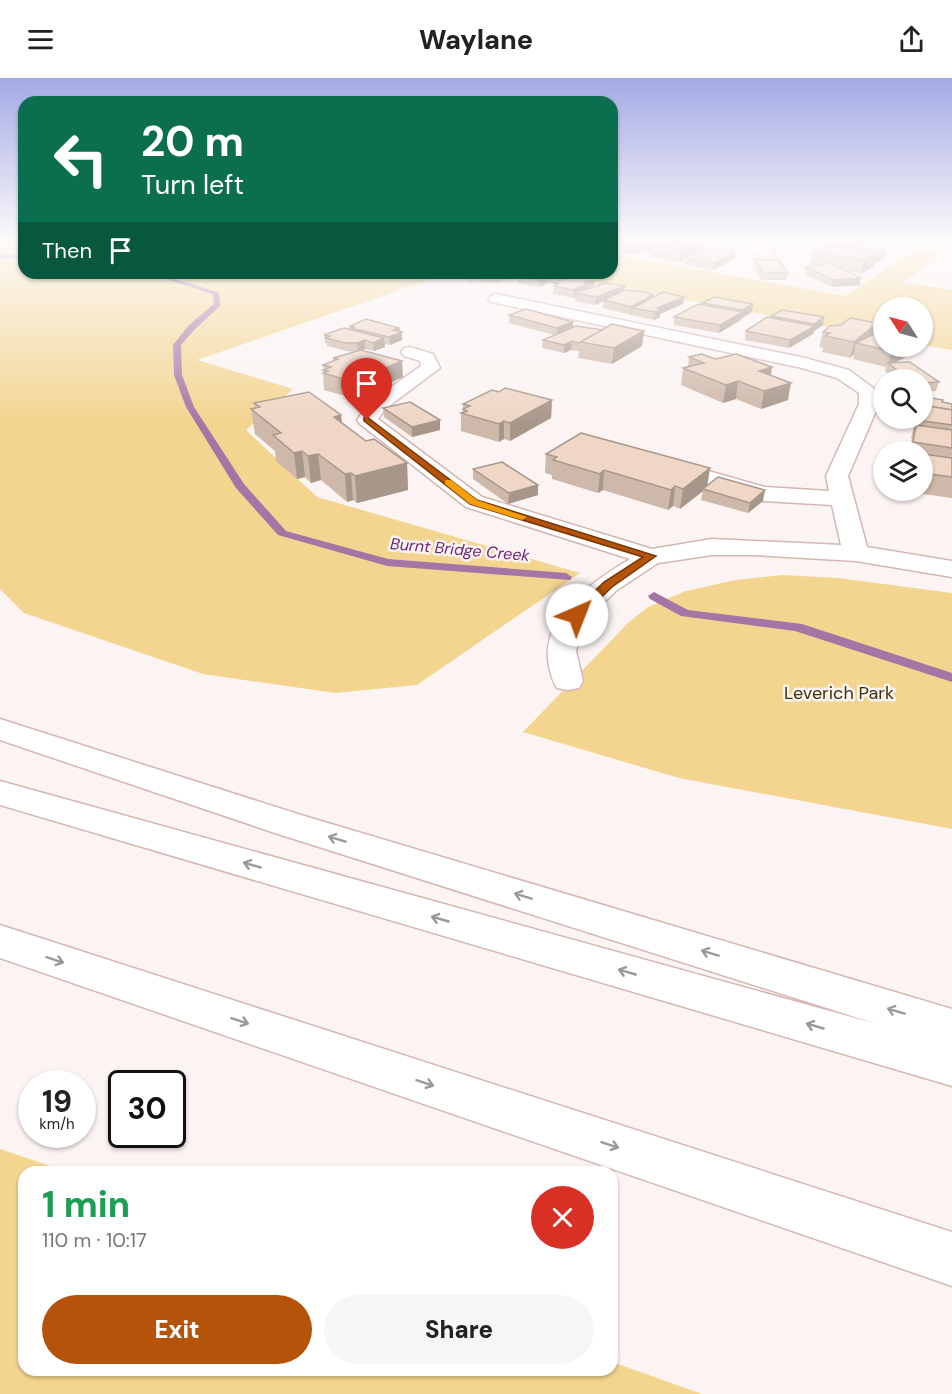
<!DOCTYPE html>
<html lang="en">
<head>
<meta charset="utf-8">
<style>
  :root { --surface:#fff; --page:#f6f6f6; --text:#222; --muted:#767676; --accent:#b45309 }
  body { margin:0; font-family:"DM Sans",sans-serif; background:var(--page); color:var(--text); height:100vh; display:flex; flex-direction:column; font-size:22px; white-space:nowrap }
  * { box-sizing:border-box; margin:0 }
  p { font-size:20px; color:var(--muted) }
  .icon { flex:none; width:33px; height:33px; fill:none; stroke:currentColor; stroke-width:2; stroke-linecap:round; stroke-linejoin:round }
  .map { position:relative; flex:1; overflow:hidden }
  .sheet { position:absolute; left:18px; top:1088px; width:600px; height:210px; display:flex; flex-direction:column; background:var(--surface); border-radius:18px; box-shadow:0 2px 4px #0004 }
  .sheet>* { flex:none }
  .hud { position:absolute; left:18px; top:18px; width:600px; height:183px; border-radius:18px; box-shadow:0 2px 4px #0004; background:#0b6e4f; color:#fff; overflow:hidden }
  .needle { width:39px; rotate:306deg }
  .controls { position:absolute; left:873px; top:219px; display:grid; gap:12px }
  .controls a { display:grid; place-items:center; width:60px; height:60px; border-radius:50%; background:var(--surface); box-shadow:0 2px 4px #0004; font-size:30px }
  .speed { position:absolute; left:18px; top:992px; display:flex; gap:12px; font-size:30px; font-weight:700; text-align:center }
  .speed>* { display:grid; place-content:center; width:78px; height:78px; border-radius:50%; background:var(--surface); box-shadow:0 2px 4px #0004; line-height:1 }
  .speed small { font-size:15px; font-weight:400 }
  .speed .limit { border:3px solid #111; border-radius:9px; background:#fff; color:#111 }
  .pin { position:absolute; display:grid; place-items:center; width:51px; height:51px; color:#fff; margin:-62px -26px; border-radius:50% 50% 50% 0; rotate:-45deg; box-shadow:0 0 6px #0007 }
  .pin .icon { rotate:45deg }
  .me { position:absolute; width:66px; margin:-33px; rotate:44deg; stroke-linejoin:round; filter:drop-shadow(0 0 4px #0008) }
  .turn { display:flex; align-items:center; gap:21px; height:126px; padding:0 24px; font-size:27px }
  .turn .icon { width:78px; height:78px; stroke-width:2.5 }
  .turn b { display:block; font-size:42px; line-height:51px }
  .then { display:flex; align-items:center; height:57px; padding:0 24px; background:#0003; gap:12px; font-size:22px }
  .round { display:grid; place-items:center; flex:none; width:63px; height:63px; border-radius:32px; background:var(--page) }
  .summary { display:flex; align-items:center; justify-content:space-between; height:102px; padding:0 24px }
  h1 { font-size:36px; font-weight:800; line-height:45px; color:#1e9e55 }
  .cta { display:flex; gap:12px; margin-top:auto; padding:12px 24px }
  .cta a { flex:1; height:69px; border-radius:36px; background:var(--accent); color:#fff; font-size:24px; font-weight:800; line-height:69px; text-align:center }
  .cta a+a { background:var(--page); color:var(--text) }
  header { display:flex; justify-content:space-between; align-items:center; height:78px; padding:0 24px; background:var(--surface); font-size:27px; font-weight:800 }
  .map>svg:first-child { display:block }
</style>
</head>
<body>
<header><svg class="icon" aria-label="menu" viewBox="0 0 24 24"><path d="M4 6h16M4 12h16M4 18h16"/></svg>Waylane<svg class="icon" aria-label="share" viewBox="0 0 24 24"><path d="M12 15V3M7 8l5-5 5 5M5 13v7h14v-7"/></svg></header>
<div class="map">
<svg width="952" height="1316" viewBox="0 0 952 1316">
  <rect width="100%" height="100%" fill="#fbf4f3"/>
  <g fill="#f3d590">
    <polygon points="0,161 24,161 24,195 449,195 197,282 293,311 246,352 317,419 580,495 417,607 335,615 203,596 24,535 0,511"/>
    <polygon points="914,173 941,177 903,204 952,212 952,272 923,267 922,230 884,230 883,259 545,195 612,195 612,176 845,218"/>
    <polygon points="782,497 838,500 952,515 952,751 679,700 523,654 628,545 648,529 686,513 735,502"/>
    <polygon points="0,1071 65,1093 24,1094 24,1292 612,1292 612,1284 702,1316 0,1316"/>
  </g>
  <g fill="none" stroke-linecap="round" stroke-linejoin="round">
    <g fill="#a575a5" fill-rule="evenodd">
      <polygon points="0,176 24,177 24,181 0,180"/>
      <polygon points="147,195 157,195 219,215 220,228 195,251 181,267 182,297 194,329 244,406 286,453 388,481 566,495 572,499 570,502 387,488 278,457 236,410 186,329 174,297 173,267 189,247 214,226 213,216"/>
      <polygon points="654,514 688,532 802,546 952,595 952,604 795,553 681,538 650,521 648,518"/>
    </g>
    <g stroke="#d4b6b3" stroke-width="3">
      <g id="minor">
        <polygon points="688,161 713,161 769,170 776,174 769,178 694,165"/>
        <path d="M496,216L805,280L849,292L877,313L879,326L848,398L867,469L952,483V499L856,483L754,477H712L658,485L617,512L596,532L583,548L576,573L583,603L579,610L568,612L557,610C552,603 551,596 549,588C539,538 594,503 630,481L466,429L360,346L357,342L371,323L421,288L420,283L404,278L401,274L404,270L410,269L433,276L440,290L385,331L378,341L482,419L652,471L712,461L841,467L832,427L764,423L658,393L655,388L658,383L666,381L765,409L829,413L826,398L859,326V315L837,300L802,290L491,224L488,221L491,218Z"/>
      </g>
    </g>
    <g stroke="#d4b6b3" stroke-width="3">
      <g id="highway">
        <polygon points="0,641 301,737 952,931 952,1008 0,727 0,703 877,946 275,755 0,662"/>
        <polygon points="0,847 952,1154 952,1208 0,880"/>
      </g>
    </g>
    <use href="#minor" fill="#fff" fill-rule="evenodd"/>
    <use href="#highway" fill="#fff" fill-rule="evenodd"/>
  </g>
  <g fill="#ceb8a9">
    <polygon points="612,161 645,161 645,162 655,165 665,161 705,161 704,172 735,174 734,181 713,192 685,187 685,181 680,184 651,179 651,173 628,176 612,169"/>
    <polygon points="758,161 807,161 798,165"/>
    <polygon points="814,161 865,161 863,166 857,169 886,174 885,180 876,185 874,185 874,188 861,196 847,193 860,207 832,209 805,196 806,189 815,188 810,187 813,174 827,169 826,169 826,167 813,164"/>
    <polygon points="755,181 788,195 786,202 761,202 754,188"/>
    <polygon points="477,195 477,199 476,204 467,203 467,196"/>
    <polygon points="480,195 511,195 507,203 502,203 501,205 479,204 479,197"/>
    <polygon points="525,195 570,195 569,199 595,200 594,207 589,210 625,208 624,212 652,220 683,226 660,236 660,239 654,242 632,237 633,236 631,237 603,230 604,223 595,227 575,223 575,219 573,220 553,216 554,206 548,205 539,209 518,205 518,198"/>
    <polygon points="702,225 752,234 742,240 741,242 719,255 674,247 674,239 702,227"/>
    <polygon points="509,237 573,244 573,249 602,252 644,253 642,268 612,286 578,280 579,273 571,272 564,275 542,270 543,262 554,257 509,245"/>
    <polygon points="771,238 824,239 823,247 814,253 813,256 789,270 745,262 746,253 771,240"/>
    <polygon points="877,245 876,248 884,250 884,268 919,272 896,284 939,304 936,313 922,314 922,302 890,302 891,298 885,293 886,289 853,281 854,276 850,280 822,274 823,270 819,269 823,254"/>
    <polygon points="350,248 399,250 402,262 390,267 385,266 385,269 374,273 365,271 362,272 403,299 387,306 387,312 367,321 360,319 356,321 324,312 323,295 324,292 323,287 333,283 333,280 355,274 346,273 327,268 327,266 325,265 324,257 350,252"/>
    <polygon points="689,279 772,289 771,297 788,322 761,331 736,321 723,325 681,307 683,290 688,289"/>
    <polygon points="499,314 552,322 551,340 510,363 504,361 499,364 461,353 461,335 463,334 463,326"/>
    <polygon points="942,324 952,326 952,420 901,413 922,412 922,374 909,374 912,361 911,360 916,340 922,340"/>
    <polygon points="254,325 342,345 366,363 407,385 408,412 357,425 353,422 347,424 321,402 311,405 305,399 297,401 276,383 275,373 255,356 251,331 255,330"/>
    <polygon points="383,330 440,352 412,359 384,339"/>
    <polygon points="546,376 710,390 707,408 763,423 748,435 701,422 703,413 680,431 673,428 668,432 603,412 598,415 552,401 552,397 545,395"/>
    <polygon points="473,391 538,417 508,426 473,401"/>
  </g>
  <g fill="#a7968a">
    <polygon points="642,161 645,161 645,167 652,166 651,173 628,176 629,169"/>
    <polygon points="704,161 705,161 704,173 685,180 685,181 680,184 681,171"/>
    <polygon points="799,161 807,161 798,165"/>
    <polygon points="863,161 865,161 863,166 851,173 853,166"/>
    <polygon points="735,174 734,181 713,192 714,185"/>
    <polygon points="886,174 885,180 876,185 878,178"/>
    <polygon points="877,175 874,188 861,196 864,182"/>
    <polygon points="507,195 511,195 507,203"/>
    <polygon points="568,195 570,195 569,202 557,206 558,200"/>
    <polygon points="548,198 548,205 539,209 539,202"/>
    <polygon points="595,200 594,207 575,215 575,219 573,220 573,212 584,205"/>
    <polygon points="861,200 860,207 832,209 833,202"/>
    <polygon points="625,208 624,216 604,222 604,223 595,227 596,219"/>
    <polygon points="653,217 652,225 633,230 633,236 631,237 631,229"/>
    <polygon points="684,219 683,226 660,236 660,239 654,242 655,234 657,230"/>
    <polygon points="753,226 752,234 742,240 741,242 719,255 720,247 742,234 742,232"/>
    <polygon points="824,239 823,247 814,253 813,256 789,270 790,262 814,249 814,246"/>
    <polygon points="573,244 573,252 557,258 557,250"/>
    <polygon points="877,245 873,261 856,265 854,276 850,280 854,264"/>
    <polygon points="399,250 400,255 402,254 402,262 390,267 389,259 393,252"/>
    <polygon points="644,253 642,268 612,286 614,270"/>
    <polygon points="384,260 385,269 374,273 373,265"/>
    <polygon points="365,262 365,271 358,274 357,265"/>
    <polygon points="572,263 571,272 564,275 564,267"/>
    <polygon points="900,268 920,268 919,272 891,287 888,285 891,273"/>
    <polygon points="402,283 403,299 387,306 387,312 367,321 365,304 378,293"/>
    <polygon points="772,289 769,306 759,293"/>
    <polygon points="359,302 360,319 356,321 354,304"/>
    <polygon points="738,303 736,321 723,325 726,307"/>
    <polygon points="791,305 788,322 761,331 764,313"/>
    <polygon points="552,322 551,340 510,363 510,345"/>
    <polygon points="341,337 344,362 334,339"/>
    <polygon points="440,342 440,352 412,359 412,349"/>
    <polygon points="504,343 504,361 499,364 499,346"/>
    <polygon points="302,373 305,399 297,401 294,375"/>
    <polygon points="318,376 321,402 311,405 308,378"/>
    <polygon points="407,385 408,412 357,425 355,398"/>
    <polygon points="710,390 707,409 703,411 703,413 680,431 683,411"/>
    <polygon points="604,392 603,412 598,415 600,396"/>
    <polygon points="351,395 353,422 347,424 345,396"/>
    <polygon points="538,407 538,417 508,426 509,415"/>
    <polygon points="675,408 673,428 668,432 671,412"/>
    <polygon points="765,412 763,423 748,435 750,425"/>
  </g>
  <g fill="#efd6c5" stroke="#a7968a" stroke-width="1.5">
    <polygon points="619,161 643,161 656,165 629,169 612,163 612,162"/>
    <polygon points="665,161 704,161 681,171 652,166"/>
    <polygon points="830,161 863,161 853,166 827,162"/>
    <polygon points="840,167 886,174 878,178 876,178 877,175 837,168"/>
    <polygon points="831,168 877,175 864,182 813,174"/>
    <polygon points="708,170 735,174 714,185 685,180"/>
    <polygon points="755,181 779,182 788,195 762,194"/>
    <polygon points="830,185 861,200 833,202 806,189"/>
    <polygon points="480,195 507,195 502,195 501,198 479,197"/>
    <polygon points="525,195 568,195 558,200 548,198 539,202 518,198"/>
    <polygon points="576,197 595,200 584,205 589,205 573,212 554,208 559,206 554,205"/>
    <polygon points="605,205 625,208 596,219 575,215"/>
    <polygon points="624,212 645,214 653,217 631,229 604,222"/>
    <polygon points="663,214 684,219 657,230 661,231 655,234 633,230"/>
    <polygon points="714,219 753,226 742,232 702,225"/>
    <polygon points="698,226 743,234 720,247 674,239"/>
    <polygon points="526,231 573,244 557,250 509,237"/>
    <polygon points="782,232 824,239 814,246 771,238"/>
    <polygon points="767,239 815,248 790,262 746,253"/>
    <polygon points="850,240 877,245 854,264 825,258 830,255 823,254 830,248 841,247"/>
    <polygon points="366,241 399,250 393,252 402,254 389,259 351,250 354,249 350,248"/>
    <polygon points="612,246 644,253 614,270 580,264"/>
    <polygon points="576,248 602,252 580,264 579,265 572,263 564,267 543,262"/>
    <polygon points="876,248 884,250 880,253 875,252"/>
    <polygon points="344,250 384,260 373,265 365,262 357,265 345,265 326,260 330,258 324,257"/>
    <polygon points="884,251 884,268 900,268 891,273 856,265"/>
    <polygon points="361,272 402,283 378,293 386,295 365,304 359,302 354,304 323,295 328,293 323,292 331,289 323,287 338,281 333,280"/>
    <polygon points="701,276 716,281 736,276 772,289 759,293 791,305 764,313 738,303 726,307 683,290 704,285 689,279"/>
    <polygon points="910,284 939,304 922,305 922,302 910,302 903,297 898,297 893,293 898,293 888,285"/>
    <polygon points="505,310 552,322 510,345 504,343 499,346 461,335 467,333 463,331 470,328 463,326 492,312 499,314"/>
    <polygon points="309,314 341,337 334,339 366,363 374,361 407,385 355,398 351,395 345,396 318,376 308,378 302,373 294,375 273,357 281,355 251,331 260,329 254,325"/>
    <polygon points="927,319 943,322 942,324 952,326 952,332 923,327"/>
    <polygon points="410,324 440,342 412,349 383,330"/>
    <polygon points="922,327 952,332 952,347 916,342 917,340 922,340"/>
    <polygon points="916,347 952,352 952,370 913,364"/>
    <polygon points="581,355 710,390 683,411 675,408 671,412 604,392 600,396 553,382 557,379 546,376"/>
    <polygon points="922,376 952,380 952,399 922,395"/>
    <polygon points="502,384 538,407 509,415 473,391"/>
    <polygon points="718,399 765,412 750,425 703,411"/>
  </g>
  <defs><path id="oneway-shaft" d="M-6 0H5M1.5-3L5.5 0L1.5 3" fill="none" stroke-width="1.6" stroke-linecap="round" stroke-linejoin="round" transform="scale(1.5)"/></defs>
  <g stroke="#9d9898">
    <use href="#oneway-shaft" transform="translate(337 761) rotate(-163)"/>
    <use href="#oneway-shaft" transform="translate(252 787) rotate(-164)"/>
    <use href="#oneway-shaft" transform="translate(523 818) rotate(-163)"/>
    <use href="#oneway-shaft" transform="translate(440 841) rotate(-164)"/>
    <use href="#oneway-shaft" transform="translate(710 875) rotate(-163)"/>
    <use href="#oneway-shaft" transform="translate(55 882) rotate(18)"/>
    <use href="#oneway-shaft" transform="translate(627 894) rotate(-164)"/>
    <use href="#oneway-shaft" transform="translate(896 933) rotate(-163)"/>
    <use href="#oneway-shaft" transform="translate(240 943) rotate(18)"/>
    <use href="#oneway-shaft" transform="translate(815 948) rotate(-164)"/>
    <use href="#oneway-shaft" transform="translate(425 1005) rotate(18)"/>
    <use href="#oneway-shaft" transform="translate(610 1067) rotate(18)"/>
  </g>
  <linearGradient id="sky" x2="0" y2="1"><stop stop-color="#a3aae5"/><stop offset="0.47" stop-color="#fdfafa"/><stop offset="1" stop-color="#fdfafa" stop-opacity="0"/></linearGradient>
  <rect width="952" height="345" fill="url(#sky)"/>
  <polygon fill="#b45309" stroke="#753606" stroke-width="1.5" points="367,339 477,422 656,478 612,509 581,539 573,539 573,534 604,504 643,479 470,426 364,343 364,340"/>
  <polygon fill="#f59e0b" points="445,402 451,402 477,422 527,439 522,442 470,426 445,406"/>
  <g text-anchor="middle" stroke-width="5" stroke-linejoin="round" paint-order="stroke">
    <g font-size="16" font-style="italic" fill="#6f2476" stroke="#fbf4f3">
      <text transform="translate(460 471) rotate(5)" y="6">Burnt Bridge Creek</text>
    </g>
    <g font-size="18" fill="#3f2f06" stroke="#fbf4f3">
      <text x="839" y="621">Leverich Park</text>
    </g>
  </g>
</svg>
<div class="controls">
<a><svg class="needle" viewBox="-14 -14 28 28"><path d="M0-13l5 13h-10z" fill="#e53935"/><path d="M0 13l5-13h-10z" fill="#767676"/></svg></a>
<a><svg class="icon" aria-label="search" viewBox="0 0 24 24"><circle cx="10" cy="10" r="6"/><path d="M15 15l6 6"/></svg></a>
<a><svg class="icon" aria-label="layers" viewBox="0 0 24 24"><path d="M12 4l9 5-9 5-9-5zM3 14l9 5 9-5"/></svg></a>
</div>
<div class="speed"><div>19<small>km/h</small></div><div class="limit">30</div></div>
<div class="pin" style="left:367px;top:342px;background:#d93025"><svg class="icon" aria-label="arrive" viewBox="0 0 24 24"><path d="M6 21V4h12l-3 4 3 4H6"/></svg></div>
<svg class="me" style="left:577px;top:537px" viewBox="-20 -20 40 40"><circle r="19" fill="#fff"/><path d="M0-13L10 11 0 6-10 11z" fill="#b45309"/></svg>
<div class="hud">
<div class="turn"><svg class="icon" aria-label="left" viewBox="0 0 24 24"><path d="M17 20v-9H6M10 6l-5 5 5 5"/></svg><div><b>20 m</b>Turn left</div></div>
<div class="then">Then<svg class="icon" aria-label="arrive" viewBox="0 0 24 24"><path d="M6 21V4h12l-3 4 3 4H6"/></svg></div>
</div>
<section class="sheet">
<div class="summary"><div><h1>1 min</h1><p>110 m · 10:17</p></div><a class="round" style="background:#d93025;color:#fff"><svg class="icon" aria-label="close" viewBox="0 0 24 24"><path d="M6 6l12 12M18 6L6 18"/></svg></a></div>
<div class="cta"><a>Exit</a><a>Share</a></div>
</section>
</div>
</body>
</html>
